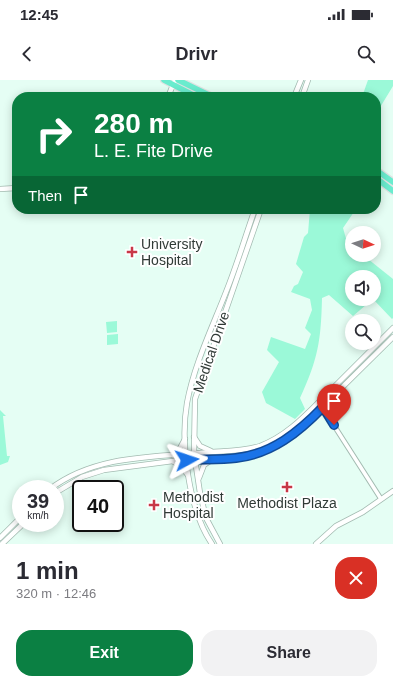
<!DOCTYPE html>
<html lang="en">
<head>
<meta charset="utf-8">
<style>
  :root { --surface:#fff; --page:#f2f2f3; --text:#2b2b33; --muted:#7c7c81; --accent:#0b8043 }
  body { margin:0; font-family:Helvetica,sans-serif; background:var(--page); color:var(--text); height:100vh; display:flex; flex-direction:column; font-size:15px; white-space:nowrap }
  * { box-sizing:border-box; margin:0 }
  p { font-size:13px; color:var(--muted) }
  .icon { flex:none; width:22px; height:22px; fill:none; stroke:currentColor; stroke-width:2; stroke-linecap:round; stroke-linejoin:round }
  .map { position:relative; height:464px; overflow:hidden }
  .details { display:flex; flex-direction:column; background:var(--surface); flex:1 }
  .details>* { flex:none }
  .banner { position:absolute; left:12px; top:12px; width:369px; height:122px; border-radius:16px; box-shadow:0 2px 10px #0003; background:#0b8043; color:#fff; overflow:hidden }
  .needle { width:26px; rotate:94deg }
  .controls { position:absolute; left:345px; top:146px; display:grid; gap:8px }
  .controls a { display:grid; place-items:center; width:36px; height:36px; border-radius:50%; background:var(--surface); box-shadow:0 2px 10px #0003; font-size:20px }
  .speed { position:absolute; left:12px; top:400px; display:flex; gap:8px; font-size:20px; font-weight:700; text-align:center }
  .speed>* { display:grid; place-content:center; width:52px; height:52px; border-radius:50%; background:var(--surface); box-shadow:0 2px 10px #0003; line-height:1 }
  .speed small { font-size:10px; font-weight:400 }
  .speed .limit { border:2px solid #111; border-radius:6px; background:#fff; color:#111 }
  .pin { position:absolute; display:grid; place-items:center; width:34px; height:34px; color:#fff; margin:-41px -17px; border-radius:50% 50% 50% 0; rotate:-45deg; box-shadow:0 0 4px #0007 }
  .pin .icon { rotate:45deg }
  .me { position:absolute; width:44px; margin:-22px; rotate:85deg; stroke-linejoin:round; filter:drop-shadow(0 0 3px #0008) }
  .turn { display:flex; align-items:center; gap:14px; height:84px; padding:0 16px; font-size:18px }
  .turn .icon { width:52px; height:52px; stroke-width:2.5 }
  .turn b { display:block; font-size:28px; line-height:34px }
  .then { display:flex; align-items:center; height:38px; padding:0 16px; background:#0003; gap:8px; font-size:15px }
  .round { display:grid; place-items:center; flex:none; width:42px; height:42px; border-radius:16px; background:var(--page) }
  .overview { display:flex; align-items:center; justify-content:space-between; height:68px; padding:0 16px }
  h1 { font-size:24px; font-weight:600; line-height:30px }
  .button { display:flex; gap:8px; margin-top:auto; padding:8px 16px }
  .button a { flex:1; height:46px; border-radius:16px; background:var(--accent); color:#fff; font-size:16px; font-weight:600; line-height:46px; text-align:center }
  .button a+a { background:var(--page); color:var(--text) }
  .status { display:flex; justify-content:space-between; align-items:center; height:28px; padding:0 20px; background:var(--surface); direction:ltr }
  .status svg { height:11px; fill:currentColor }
  header { display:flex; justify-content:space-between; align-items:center; height:52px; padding:0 16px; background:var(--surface); font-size:18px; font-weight:600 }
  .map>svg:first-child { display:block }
</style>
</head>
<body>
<div class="status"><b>12:45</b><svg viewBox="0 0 49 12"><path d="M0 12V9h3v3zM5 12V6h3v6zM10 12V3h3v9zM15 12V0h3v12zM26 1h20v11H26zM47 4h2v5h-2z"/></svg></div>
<header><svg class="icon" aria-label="back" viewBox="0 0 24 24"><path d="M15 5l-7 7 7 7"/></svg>Drivr<svg class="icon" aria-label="search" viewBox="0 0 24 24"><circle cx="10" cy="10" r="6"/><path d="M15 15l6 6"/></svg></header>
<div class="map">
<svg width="393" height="464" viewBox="0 0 393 464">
  <rect width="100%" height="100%" fill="#e5fef4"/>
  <g fill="#9bf9d8" fill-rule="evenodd">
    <polygon points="368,0 393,0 393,6 376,34 376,17 353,17 363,14"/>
    <path d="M310,129H356L343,148L347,162L352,166V175H363L393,199V238L392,239L373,219L353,236L329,215L322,218C321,261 318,279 300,318L305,329L295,339L266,323L262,312L279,282L267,270L271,257L305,269L311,254L305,248L312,230L310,219L291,212L294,206L298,204L303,192L296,184L304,157L308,153ZM352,197H374V219H352Z"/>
    <polygon points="117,241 117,252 107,253 106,242"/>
    <polygon points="118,254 118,264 107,265 107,255"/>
    <polygon points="0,330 6,336 3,336 7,376 10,376 8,382 0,385"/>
  </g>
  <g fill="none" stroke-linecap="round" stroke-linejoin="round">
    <g stroke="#a3bbb1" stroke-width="5.5">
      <polyline id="minor" points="319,322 381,419"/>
    </g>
    <g stroke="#a3bbb1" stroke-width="6">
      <g id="tertiary">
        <polyline points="168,17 175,0"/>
        <polyline points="294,17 301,0"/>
        <polyline points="302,17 308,0"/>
        <polyline points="0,109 17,108"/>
        <polyline points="194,357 200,366 211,371"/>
        <polyline points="173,375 179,370 185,359"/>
        <polyline points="174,382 181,386 187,394"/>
        <polyline points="199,398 204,385 213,379"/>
        <path d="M50,409C96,374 157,377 212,372C228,371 245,371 260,366C290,355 311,329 333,308C353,288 373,268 393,248"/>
        <polyline points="55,413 82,397 104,390 173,381 236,378 263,371 296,353 393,257"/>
        <polyline points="0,458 21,437"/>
        <polyline points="2,464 24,443"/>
        <path d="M212,464C189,431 180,363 187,323C194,285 212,248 226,212C237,185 245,157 255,129"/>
        <polyline points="220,464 206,438 200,413 194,373 195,319 261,129"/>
        <polyline points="316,464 336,446 363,432 393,411"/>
      </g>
    </g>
    <g stroke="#e2e3e3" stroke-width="8">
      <g id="primary">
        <polyline points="164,0 197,17"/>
        <polyline points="178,0 213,17"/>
        <polyline points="376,90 393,102"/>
        <polyline points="376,98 393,111"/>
      </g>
    </g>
    <use href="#minor" stroke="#fff" stroke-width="3.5"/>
    <use href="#tertiary" stroke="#fff" stroke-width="4.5"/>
    <use href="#primary" stroke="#6aecce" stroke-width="5.5"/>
  </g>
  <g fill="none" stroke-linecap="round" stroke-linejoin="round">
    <g stroke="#114b97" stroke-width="10">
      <path id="route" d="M187,380C203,379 220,380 236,378C272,374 299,352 323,327L334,345"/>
    </g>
    <use href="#route" stroke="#1a73e8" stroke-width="7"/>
  </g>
  <g fill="#c83747" stroke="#fff" stroke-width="1.5">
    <path d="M130 166h4v4h4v4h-4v4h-4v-4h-4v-4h4z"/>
    <path d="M285 401h4v4h4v4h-4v4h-4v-4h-4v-4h4z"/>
    <path d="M152 419h4v4h4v4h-4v4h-4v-4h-4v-4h4z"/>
  </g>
  <g text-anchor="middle" stroke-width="4" stroke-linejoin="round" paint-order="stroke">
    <g font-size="14" fill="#303a36" stroke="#fff" text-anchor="start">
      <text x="141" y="169">University<tspan x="141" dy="16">Hospital</tspan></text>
      <text x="163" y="422">Methodist<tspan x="163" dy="16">Hospital</tspan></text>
      <text x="287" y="428" text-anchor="middle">Methodist Plaza</text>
    </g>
    <g font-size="14" fill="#303a36" stroke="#fff">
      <text transform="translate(211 272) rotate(-71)" y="5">Medical Drive</text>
    </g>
  </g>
</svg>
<div class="controls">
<a><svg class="needle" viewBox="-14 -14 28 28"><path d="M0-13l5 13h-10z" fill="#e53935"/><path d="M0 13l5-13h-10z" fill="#7c7c81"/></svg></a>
<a><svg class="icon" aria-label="sound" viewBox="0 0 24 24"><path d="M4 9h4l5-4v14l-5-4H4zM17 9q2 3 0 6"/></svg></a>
<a><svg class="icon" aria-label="search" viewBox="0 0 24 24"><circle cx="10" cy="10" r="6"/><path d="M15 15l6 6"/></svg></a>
</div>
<div class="speed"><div>39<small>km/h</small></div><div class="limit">40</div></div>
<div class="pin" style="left:334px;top:345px;background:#d93025"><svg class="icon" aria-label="arrive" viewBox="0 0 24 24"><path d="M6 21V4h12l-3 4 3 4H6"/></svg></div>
<svg class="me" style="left:187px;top:380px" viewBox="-20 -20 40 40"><path d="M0-17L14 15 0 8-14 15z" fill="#1a73e8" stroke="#fff" stroke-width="4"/></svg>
<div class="banner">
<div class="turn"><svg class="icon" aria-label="right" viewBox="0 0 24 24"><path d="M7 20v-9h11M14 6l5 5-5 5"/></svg><div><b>280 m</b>L. E. Fite Drive</div></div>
<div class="then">Then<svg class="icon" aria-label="arrive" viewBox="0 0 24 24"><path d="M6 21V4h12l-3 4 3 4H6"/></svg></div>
</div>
</div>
<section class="details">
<div class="overview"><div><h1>1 min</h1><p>320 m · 12:46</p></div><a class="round" style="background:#d93025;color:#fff"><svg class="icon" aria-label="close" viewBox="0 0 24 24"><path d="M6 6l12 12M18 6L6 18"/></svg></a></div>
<div class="button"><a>Exit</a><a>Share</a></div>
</section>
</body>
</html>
